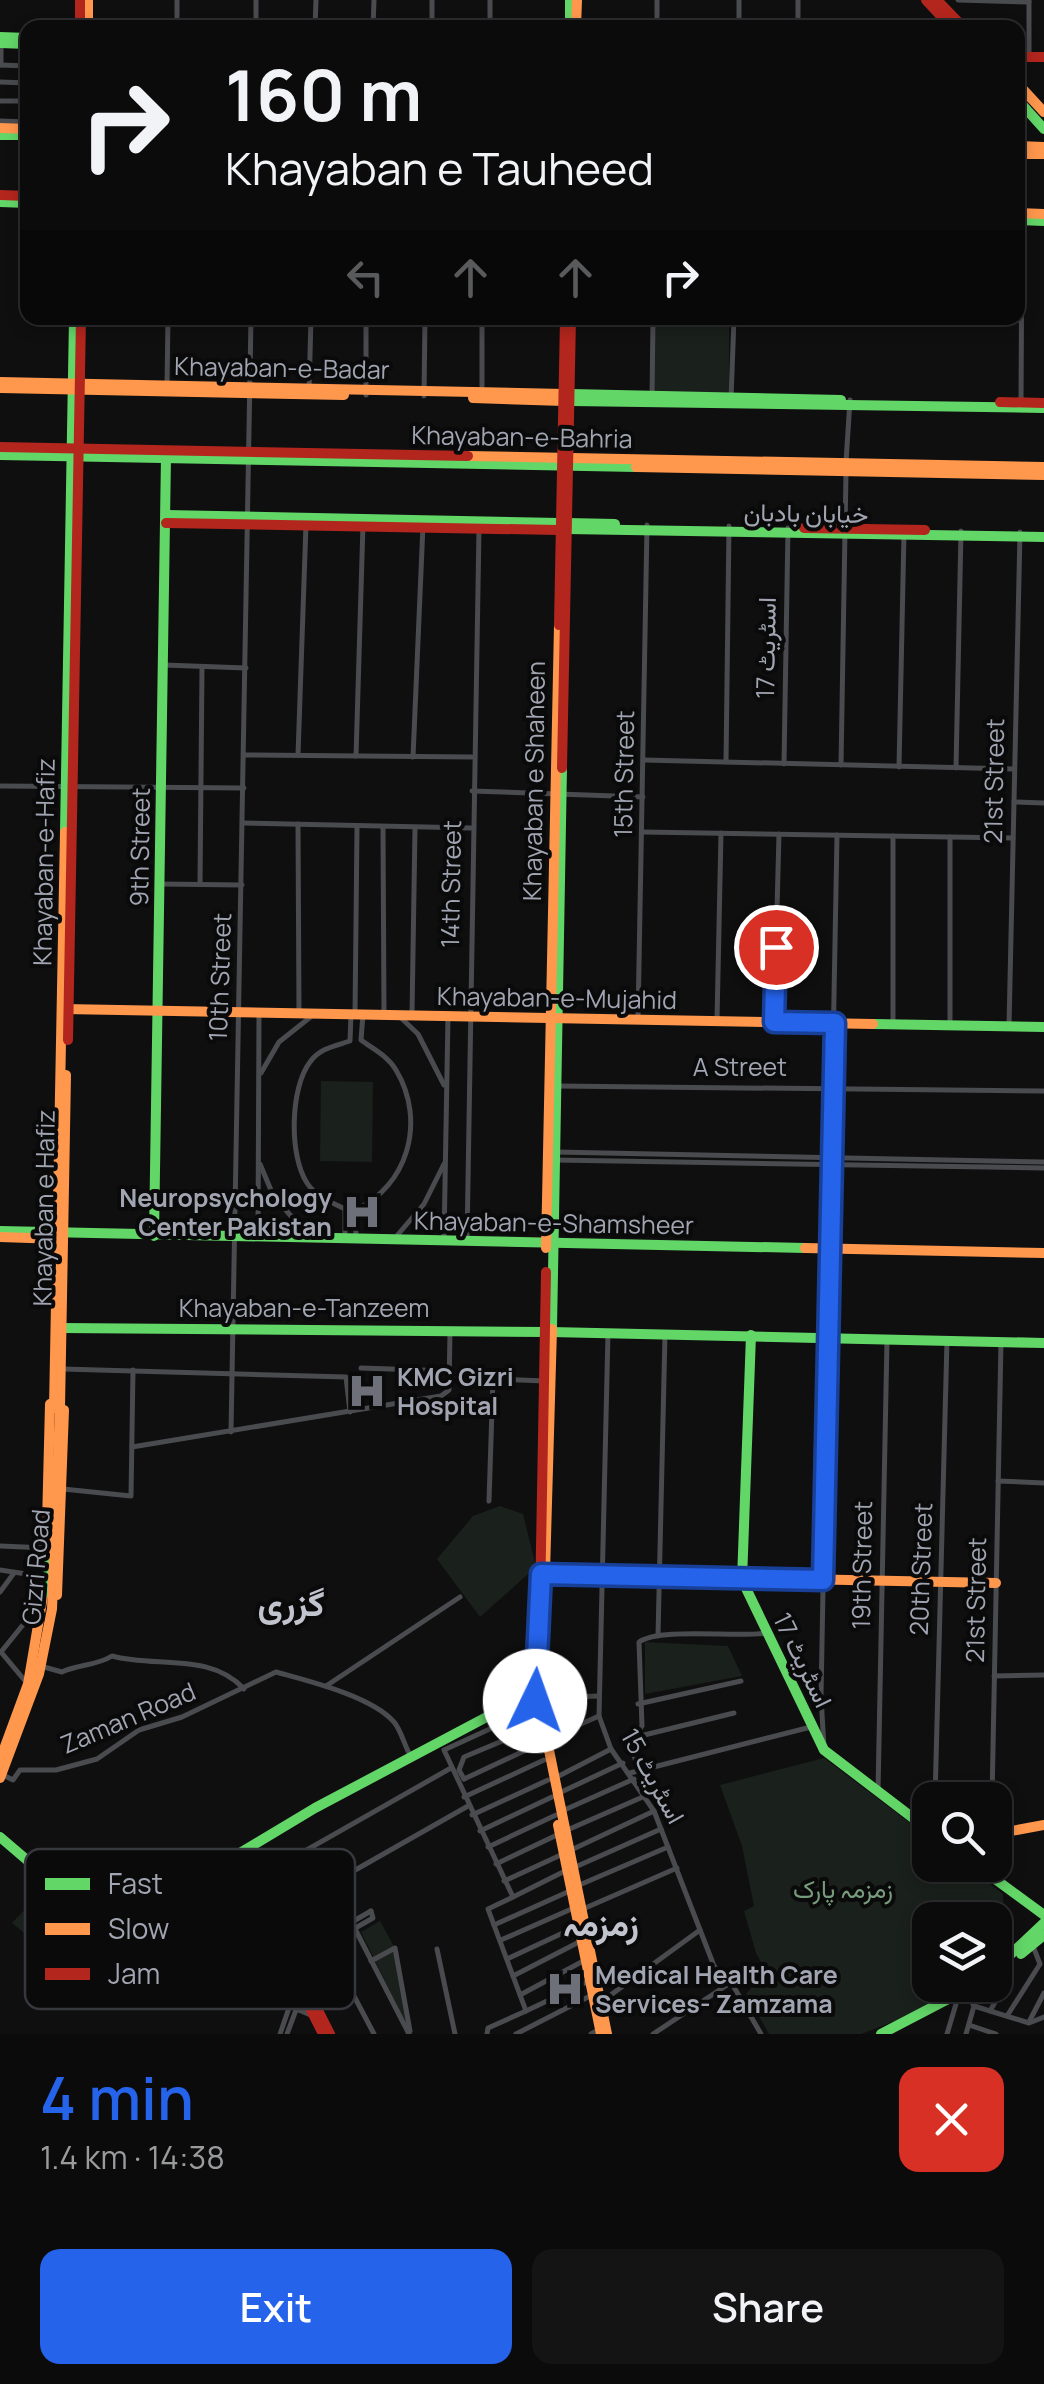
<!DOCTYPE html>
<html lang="en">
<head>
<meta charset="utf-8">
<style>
  :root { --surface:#0b0b0c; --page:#141415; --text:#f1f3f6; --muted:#9a9b9d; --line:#2b2b2d; --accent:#2563eb }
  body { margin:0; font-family:Manrope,Vazirmatn,sans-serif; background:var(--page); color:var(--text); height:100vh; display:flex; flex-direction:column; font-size:38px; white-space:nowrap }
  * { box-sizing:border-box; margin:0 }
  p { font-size:32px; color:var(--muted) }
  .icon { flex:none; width:55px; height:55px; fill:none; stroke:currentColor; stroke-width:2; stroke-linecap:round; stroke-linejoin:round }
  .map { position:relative; height:2034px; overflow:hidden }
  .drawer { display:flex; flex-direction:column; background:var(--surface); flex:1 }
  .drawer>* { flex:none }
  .banner { position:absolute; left:20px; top:20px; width:1005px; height:305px; border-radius:20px; box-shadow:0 5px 15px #0003,0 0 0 2px var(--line); background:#0b0b0c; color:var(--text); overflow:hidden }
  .fabs { position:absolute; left:912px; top:1782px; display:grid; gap:20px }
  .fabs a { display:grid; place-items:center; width:100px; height:100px; border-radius:20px; background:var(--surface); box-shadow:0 5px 15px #0003,0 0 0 2px var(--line); font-size:50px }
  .pin { position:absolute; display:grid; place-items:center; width:85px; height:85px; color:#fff; margin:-42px; border:5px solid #fff; border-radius:50%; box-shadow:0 2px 10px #0007 }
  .me { position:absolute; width:110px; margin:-55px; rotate:3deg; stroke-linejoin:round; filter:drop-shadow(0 0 8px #0008) }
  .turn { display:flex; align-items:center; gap:35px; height:210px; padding:0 40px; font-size:45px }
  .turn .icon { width:130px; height:130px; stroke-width:2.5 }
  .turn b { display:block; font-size:70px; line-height:85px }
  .lanes { display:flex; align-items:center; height:95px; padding:0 40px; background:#0003; justify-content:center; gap:50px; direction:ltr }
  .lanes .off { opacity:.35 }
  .round { display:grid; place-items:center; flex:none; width:105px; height:105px; border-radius:20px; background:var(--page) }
  .headline { display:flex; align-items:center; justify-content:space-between; height:170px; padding:0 40px }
  h1 { font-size:60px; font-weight:600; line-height:75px; color:var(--accent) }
  .primary-button { display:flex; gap:20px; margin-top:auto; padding:20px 40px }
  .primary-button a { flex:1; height:115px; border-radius:20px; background:var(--accent); color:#fff; font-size:40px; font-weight:600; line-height:115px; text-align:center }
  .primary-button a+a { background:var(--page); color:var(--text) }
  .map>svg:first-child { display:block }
</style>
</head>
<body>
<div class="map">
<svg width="1044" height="2034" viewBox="0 0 1044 2034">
  <rect width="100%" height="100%" fill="#0f0f10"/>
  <g fill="#1a201b">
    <polygon points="654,318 729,318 729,395 654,394"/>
    <polygon points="321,1081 373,1082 372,1162 320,1161"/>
    <polygon points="500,1506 523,1514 536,1567 480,1617 437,1559 473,1516"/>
    <polygon points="645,1642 728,1646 742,1676 645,1694"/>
    <polygon points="824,1758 930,1838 930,1865 965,1865 1003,1894 1004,1923 998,1949 1005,1954 995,1963 995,1920 930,1920 930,1985 968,1985 913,2014 861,2034 769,2034 746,1994 766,1971 756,1953 744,1911 754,1906 742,1846 720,1785"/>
    <polygon points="45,1889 105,1943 157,1961 133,2005 119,2010 12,1923"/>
    <polygon points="380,1921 395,1948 411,2034 361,1932"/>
  </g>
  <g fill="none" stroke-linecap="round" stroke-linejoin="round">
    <g stroke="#4a4b4f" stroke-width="5">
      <polyline points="958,0 1029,2"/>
      <polyline points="177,28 177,0"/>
      <polyline points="256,28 256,0"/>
      <polyline points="315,28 316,0"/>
      <polyline points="373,28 374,0"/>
      <polyline points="432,28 432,0"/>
      <polyline points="490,28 490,0"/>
      <polyline points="657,28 657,0"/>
      <polyline points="739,28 739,0"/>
      <polyline points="798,28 798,0"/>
      <polyline points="1029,57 1029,0"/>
      <polyline points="0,65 28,66"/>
      <polyline points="1,65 1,43"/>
      <polyline points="22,65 23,101"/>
      <polyline points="0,82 28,83"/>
      <polyline points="0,101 28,101"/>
      <polyline points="0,121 28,122"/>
      <polyline points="366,318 366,395"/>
      <polyline points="482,318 482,394"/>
      <polyline points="973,318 1021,320"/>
      <polyline points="167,385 168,318"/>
      <polyline points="309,392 311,318"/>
      <polyline points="424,396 425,318"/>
      <polyline points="652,399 653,318"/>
      <polyline points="731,399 734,318"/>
      <polyline points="1021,405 1022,221"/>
      <polyline points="846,462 850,400"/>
      <polyline points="164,665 246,668"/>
      <polyline points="245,755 472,757"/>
      <polyline points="298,755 306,524"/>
      <polyline points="356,756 363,524"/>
      <polyline points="413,757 423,525"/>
      <polyline points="644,760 1014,769"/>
      <polyline points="726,762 729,526"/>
      <polyline points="784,764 788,528"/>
      <polyline points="841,765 846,473"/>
      <polyline points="899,767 904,533"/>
      <polyline points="956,768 961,531"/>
      <polyline points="0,786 244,788"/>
      <polyline points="472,791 643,797"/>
      <polyline points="1014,802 1044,803"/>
      <polyline points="244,823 471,828"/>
      <polyline points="298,824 299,1013"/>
      <polyline points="383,828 384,1014"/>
      <polyline points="643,832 1013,838"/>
      <polyline points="893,836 893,1023"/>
      <polyline points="950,837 950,1024"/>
      <polyline points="160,884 242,885"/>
      <polyline points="200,884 202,667"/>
      <polyline points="355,1014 357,827"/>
      <polyline points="412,1015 415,828"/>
      <polyline points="399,1016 418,1034 444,1085"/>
      <polyline points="638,1019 647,525"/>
      <polyline points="717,1020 721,833"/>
      <polyline points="774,1021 779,834"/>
      <polyline points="1009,1026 1020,532"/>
      <polyline points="261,1073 279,1042 313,1015"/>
      <polyline points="557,1086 1044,1091"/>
      <polyline points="555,1152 1044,1162"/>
      <polyline points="555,1160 1044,1168"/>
      <polyline points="260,1164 273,1195 309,1237"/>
      <polyline points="258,1237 259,1012"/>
      <path d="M356,1237L355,1210C407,1187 427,1122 396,1070C388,1056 373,1049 361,1040L363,1014"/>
      <path d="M345,1238V1209C331,1202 316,1197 307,1183C289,1156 290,1088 310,1062C320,1048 335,1046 350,1041L351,1014"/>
      <polyline points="395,1238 424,1204 444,1164"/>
      <polyline points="444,1241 448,1016"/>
      <polyline points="467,1241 479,529"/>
      <polyline points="608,1333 599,1716 611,1749 654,1811 714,1966 731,1982 761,2034"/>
      <polyline points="361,1368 449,1371"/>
      <polyline points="63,1369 346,1377 350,1412"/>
      <polyline points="449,1377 545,1381"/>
      <polyline points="231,1432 251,318"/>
      <polyline points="132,1447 441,1396 449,1390 450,1331"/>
      <polyline points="998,1481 1044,1483"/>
      <polyline points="63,1489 131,1496 133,1370"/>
      <polyline points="489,1501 493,1378"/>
      <polyline points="0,1546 47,1548"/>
      <polyline points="0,1570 46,1577"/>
      <polyline points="0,1592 14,1573"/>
      <polyline points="658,1636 665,1334"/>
      <path d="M44,1667L62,1672C79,1664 96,1666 112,1656C155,1668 211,1652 244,1689"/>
      <polyline points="994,1676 1044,1675"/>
      <polyline points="26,1682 1,1652 39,1605"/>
      <polyline points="326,1686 460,1597"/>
      <polyline points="543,1698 599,1696"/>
      <polyline points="638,1704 741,1681"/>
      <polyline points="636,1737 734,1713"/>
      <polyline points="547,1739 599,1716"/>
      <polyline points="824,1747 821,1697 837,835"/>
      <path d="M638,1770L631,1743L642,1726L639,1642C661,1627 737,1638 768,1633"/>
      <polyline points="630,1773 811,1727"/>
      <path d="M5,1776L13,1780L20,1770H56L97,1759L139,1730L182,1717L276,1672C308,1681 371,1696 394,1722C401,1730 405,1747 411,1757"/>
      <polyline points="555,1778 611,1749"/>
      <polyline points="464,1779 459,1770 464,1757 538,1726"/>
      <polyline points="464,1779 541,1743"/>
      <polyline points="878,1791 887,1340"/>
      <polyline points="557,1794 623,1763"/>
      <polyline points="464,1797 544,1760"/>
      <polyline points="935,1800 947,1340"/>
      <polyline points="992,1800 1001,1341"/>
      <polyline points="562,1811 634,1779"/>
      <polyline points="472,1815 548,1780"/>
      <polyline points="480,1831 552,1797"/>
      <polyline points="565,1831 645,1796"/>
      <polyline points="488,1847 556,1815"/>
      <polyline points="304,1851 350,1930"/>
      <polyline points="569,1851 654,1811"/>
      <polyline points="298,1854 341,1928"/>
      <polyline points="496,1864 559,1834"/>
      <polyline points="573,1868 661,1829"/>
      <polyline points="504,1881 563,1854"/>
      <polyline points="577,1886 668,1847"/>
      <polyline points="513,1897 567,1870"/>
      <polyline points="583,1909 677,1868"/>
      <polyline points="269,1919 468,1806"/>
      <polyline points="186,1920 195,1928 286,1959"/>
      <polyline points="352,1923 409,2034"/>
      <polyline points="494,1925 572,1890"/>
      <polyline points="324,1939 374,2034"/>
      <polyline points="501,1940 576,1907"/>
      <polyline points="141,1944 451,1768"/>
      <polyline points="141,1944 313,2016"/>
      <polyline points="437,1949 455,2034"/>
      <polyline points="291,1957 371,1911"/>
      <polyline points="507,1959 580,1925"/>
      <polyline points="371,1961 395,1948 410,2031"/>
      <polyline points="294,1963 373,1918 371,1911"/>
      <polyline points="513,1976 581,1941"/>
      <polyline points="520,1995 587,1959"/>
      <polyline points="601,2002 700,1930"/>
      <polyline points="974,2006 1029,2023 1044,2017"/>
      <polyline points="526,2011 591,1980"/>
      <polyline points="990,2011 1006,1983 997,1973"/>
      <polyline points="1007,2016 1040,1964 1033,1946"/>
      <polyline points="1030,2020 1044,1993"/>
      <polyline points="969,2025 996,2034"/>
      <polyline points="280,2034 289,2008"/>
      <polyline points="287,2034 296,2010"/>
      <polyline points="487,2034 488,2028 526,2011 488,1909 513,1897 444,1750 536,1708"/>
      <polyline points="516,2034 594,1994"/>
      <polyline points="591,2034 600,2029"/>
      <polyline points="653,2034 730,1983"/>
      <polyline points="947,2034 956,2004"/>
      <polyline points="966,2034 974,2006 968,1996"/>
    </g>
    <g stroke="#63d668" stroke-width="10">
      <polyline points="570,0 570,28"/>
      <polyline points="0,37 28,38"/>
      <polyline points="0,43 28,44"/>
      <polyline points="1018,100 1044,129"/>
      <polyline points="0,135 28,135"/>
      <polyline points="0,202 28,203"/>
      <polyline points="1018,220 1044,221"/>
      <polyline points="571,394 841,400"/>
      <polyline points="571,401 1044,408"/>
      <polyline points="0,455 636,467"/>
      <polyline points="166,515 559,523"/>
      <polyline points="567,523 615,524"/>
      <polyline points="567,529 1044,537"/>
      <polyline points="65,832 74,318"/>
      <polyline points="873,1024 1044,1027"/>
      <polyline points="0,1231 805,1248"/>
      <polyline points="154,1236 166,456"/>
      <polyline points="61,1328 546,1332"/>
      <polyline points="552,1329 562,768"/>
      <polyline points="551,1332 1044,1343"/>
      <polyline points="751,1335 742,1580 824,1750 930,1831"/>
      <polyline points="0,1837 110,1931 315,1808 513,1703 535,1701"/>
      <polyline points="976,1865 1044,1915"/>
      <polyline points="1021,1954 1044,1935"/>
      <polyline points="995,1969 1044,1923"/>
      <polyline points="881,2034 975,1985"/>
    </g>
    <g stroke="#ff974d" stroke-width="10">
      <polyline points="88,0 88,28"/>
      <polyline points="576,28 577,0"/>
      <polyline points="1018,84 1044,112"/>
      <polyline points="0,128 28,129"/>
      <polyline points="1018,146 1044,147"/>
      <polyline points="1018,154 1044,154"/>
      <polyline points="1018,213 1044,214"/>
      <polyline points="0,382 564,394"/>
      <polyline points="0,388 344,395"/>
      <polyline points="473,398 564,401"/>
      <polyline points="468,456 1044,467"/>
      <polyline points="636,467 1044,475"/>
      <polyline points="64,1009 873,1024"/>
      <polyline points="0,1237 59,1239"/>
      <polyline points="546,1248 559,625"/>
      <polyline points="805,1248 1044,1253"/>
      <polyline points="552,1329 541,1711 607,2034"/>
      <polyline points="54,1408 65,832"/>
      <polyline points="60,1408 66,1075"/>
      <polyline points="46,1564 50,1404"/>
      <polyline points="546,1574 996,1583"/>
      <polyline points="57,1595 64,1410"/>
      <polyline points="0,1760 28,1684 45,1584"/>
      <polyline points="558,1825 601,2034"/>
      <polyline points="995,1834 1044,1825"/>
    </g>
    <g stroke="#b3261e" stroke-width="10">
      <polyline points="80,0 80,28"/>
      <polyline points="926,0 952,28"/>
      <polyline points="937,0 964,28"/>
      <polyline points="1018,57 1044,57"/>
      <polyline points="0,195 28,196"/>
      <polyline points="1000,402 1044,403"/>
      <polyline points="0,447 468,456"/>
      <polyline points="166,523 558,530"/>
      <polyline points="804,528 925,530"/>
      <polyline points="559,625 565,318"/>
      <polyline points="562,768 571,318"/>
      <polyline points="68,1040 81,318"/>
      <polyline points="540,1603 546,1272"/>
      <polyline points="252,1880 330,2034"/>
      <polyline points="247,1882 323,2034"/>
    </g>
    <polyline stroke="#63d668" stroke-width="10" points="48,1592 49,1558"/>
    <polyline stroke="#ff974d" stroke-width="10" points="0,1778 39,1674 52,1609 60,1408"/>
  </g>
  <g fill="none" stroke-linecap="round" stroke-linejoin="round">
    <g stroke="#184099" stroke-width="25">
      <polyline id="route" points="535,1701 541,1574 823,1580 835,1023 774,1022 776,947"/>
    </g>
    <use href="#route" stroke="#2563eb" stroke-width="18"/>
  </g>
  <defs>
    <g id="hospital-bare" transform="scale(3)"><path d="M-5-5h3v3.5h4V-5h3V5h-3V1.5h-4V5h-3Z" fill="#6d7079" stroke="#0a0a0b" stroke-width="2.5" paint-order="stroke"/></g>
  </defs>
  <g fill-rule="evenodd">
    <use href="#hospital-bare" x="362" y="1212"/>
    <use href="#hospital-bare" x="367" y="1391"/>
    <use href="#hospital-bare" x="565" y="1989"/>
  </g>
  <g text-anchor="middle" stroke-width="8" stroke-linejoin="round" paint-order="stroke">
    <g font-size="25" fill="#a0a5b1" stroke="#0a0a0b">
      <text transform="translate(282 368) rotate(1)" y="9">Khayaban-e-Badar</text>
      <text transform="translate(522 437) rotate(1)" y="9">Khayaban-e-Bahria</text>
      <text transform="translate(806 513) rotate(1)" y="9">خیابان بادبان</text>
      <text transform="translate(766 648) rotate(-89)" y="9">اسٹریٹ 17</text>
      <text transform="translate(624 774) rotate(-89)" y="9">15th Street</text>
      <text transform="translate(534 781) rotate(-89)" y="9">Khayaban e Shaheen</text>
      <text transform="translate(994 781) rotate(-89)" y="9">21st Street</text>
      <text transform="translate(140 847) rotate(-89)" y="9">9th Street</text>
      <text transform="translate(44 862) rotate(-89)" y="9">Khayaban-e-Hafiz</text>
      <text transform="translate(451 884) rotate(-89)" y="9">14th Street</text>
      <text transform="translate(220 977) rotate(-88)" y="9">10th Street</text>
      <text transform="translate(557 998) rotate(1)" y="9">Khayaban-e-Mujahid</text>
      <text x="740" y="1076">A Street</text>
      <text transform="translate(44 1208) rotate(-89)" y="9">Khayaban e Hafiz</text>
      <text transform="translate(554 1223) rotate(1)" y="9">Khayaban-e-Shamsheer</text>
      <text x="304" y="1317">Khayaban-e-Tanzeem</text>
      <text transform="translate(862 1565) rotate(-89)" y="9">19th Street</text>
      <text transform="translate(36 1567) rotate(-85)" y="9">Gizri Road</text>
      <text transform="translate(921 1569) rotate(-88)" y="9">20th Street</text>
      <text transform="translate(976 1600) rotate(-89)" y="9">21st Street</text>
      <text transform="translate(803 1660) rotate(64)" y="9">اسٹریٹ 17</text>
      <text transform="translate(128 1718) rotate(-23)" y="9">Zaman Road</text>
      <text transform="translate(653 1776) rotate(61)" y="9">اسٹریٹ 15</text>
    </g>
    <g font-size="25" font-weight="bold" fill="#a0a5b1" stroke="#0a0a0b" text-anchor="start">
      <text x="332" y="1207" text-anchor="end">Neuropsychology<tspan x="332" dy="29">Center Pakistan</tspan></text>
      <text x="397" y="1386">KMC Gizri<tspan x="397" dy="29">Hospital</tspan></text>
      <text x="595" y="1984">Medical Health Care<tspan x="595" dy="29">Services- Zamzama</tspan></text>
    </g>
    <g font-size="25" fill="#779c7c" stroke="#0a0a0b">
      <text x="843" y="1898">زمزمہ پارک</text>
    </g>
    <g font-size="35" font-weight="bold" fill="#c1c4cd" stroke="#0a0a0b">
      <text x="291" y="1616">گزری</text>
      <text x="601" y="1936">زمزمہ</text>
    </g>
  </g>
  <rect x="25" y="1849" width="330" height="160" rx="15" fill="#0a0a0b" stroke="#37383d" stroke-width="2.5"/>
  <rect x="45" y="1878" width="45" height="12" fill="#63d668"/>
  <rect x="45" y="1923" width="45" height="12" fill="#ff974d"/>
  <rect x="45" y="1968" width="45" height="12" fill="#b3261e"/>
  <g font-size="28" fill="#a0a5b1">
    <text x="108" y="1894">Fast</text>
    <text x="108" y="1939">Slow</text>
    <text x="108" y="1984">Jam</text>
  </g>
</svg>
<div class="fabs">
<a><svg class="icon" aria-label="search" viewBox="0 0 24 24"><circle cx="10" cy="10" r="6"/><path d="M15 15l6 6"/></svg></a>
<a><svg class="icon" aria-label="layers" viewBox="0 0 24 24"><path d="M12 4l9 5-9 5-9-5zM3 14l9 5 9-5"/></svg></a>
</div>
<div class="pin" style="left:776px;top:947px;background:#d93025"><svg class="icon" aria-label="arrive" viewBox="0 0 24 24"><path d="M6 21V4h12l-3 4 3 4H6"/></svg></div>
<svg class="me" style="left:535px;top:1701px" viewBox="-20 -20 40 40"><circle r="19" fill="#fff"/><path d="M0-13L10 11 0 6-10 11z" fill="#2563eb"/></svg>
<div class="banner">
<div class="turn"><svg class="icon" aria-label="right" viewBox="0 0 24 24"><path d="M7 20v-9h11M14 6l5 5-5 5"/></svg><div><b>160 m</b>Khayaban e Tauheed</div></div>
<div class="lanes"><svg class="icon off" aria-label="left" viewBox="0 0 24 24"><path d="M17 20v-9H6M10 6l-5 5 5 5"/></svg><svg class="icon off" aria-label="ahead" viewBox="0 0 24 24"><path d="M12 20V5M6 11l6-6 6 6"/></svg><svg class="icon off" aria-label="ahead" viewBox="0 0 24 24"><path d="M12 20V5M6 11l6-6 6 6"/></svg><svg class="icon" aria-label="right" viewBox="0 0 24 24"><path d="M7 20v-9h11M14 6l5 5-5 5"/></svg></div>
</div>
</div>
<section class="drawer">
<div class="headline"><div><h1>4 min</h1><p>1.4 km · 14:38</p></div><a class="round" style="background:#d93025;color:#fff"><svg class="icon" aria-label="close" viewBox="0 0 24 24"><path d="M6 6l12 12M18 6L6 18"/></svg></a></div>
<div class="primary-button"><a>Exit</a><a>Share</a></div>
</section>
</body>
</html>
